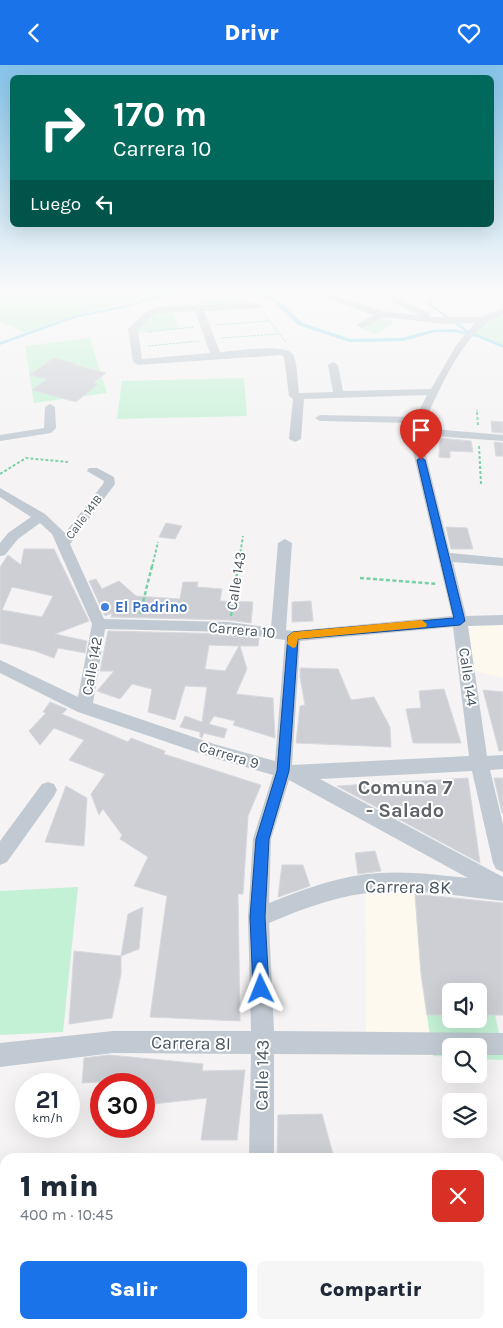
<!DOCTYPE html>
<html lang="es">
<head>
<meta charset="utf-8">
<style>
  :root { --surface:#fff; --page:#f6f6f7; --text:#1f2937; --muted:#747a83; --accent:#1a73e8 }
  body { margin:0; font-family:Karla,sans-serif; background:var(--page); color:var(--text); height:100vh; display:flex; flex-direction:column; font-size:19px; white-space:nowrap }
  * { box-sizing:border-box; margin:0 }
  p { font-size:16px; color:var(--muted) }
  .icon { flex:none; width:28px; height:28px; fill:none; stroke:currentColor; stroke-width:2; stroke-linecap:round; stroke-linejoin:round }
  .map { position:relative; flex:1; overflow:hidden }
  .sheet { position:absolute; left:0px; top:1088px; width:504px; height:176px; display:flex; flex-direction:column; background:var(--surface); border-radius:15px 15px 0 0; box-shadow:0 5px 20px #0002 }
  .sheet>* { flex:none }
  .guide { position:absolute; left:10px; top:10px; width:484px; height:152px; border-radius:8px; box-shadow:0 5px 20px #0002; background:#00695c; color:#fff; overflow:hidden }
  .buttons { position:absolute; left:442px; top:918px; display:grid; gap:10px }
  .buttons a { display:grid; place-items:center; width:45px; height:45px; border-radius:8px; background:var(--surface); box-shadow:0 5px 20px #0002; font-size:25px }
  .speed { position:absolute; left:15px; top:1008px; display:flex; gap:10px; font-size:25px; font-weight:700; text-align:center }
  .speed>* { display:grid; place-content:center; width:65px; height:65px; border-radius:50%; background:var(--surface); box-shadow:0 5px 20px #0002; line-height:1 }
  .speed small { font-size:12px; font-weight:400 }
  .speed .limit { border:8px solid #d22; background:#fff; color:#111 }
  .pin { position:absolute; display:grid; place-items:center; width:42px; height:42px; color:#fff; margin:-51px -21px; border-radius:50% 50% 50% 0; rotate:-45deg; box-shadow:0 0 5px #0007 }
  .pin .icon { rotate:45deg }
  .me { position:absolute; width:55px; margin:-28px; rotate:358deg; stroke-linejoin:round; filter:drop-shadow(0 0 4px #0008) }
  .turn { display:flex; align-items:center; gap:18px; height:105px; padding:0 20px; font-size:22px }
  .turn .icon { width:65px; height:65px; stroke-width:2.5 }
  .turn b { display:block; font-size:35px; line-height:42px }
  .then { display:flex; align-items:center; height:48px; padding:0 20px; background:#0003; gap:10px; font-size:19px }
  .round { display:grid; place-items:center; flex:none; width:52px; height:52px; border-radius:8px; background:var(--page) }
  .headline { display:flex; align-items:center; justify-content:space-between; height:85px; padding:0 20px }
  h1 { font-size:30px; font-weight:800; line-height:38px }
  .button { display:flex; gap:10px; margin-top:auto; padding:10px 20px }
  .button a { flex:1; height:58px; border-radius:8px; background:var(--accent); color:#fff; font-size:20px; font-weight:800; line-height:58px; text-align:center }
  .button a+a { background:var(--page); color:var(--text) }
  header { display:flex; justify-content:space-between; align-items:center; height:65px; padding:0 20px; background:var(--accent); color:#fff; font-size:22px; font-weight:800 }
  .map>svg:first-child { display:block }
</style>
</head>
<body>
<header><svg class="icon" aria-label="back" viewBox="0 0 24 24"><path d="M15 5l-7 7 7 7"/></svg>Drivr<svg class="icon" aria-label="heart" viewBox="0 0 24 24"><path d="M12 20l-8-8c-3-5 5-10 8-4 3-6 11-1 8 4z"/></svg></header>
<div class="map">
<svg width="503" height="1263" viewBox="0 0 503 1263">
  <rect width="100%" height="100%" fill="#f5f3f3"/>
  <g fill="#fdf9ef">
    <polygon points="503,560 503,613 472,605 467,561"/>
    <polygon points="365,822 414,825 421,908 433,991 366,988"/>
  </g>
  <g fill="#c3f1d5">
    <polygon points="0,227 172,227 85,248 26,268 0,257"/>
    <polygon points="245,233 248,238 198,242 196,236"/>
    <polygon points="172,246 179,264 139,267 137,262 153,248"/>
    <polygon points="503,248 503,282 471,269 483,255"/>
    <polygon points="380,252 395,257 375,269 360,263"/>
    <polygon points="90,273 107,328 34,338 25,281"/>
    <polygon points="244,313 247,351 117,354 122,316"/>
    <polygon points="78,822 63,967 0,970 0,826"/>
    <polygon points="427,950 451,950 451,954 479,954 479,950 495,950 503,986 503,995 479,994 479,981 451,981 451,992 433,991"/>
  </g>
  <g fill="#90daee">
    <polygon points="168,227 177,227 128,242 75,253 0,280 0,277 74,251 126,240"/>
    <polygon points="230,227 255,227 277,234 303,258 351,274 401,273 432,265 454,264 479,270 503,280 503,283 477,272 453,267 435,267 404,276 349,277 298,260 271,235 249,228"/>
  </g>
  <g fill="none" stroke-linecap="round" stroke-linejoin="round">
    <polyline stroke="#90daee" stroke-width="2.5" points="435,227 429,239 471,269"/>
  </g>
  <g fill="#cdcfd5" stroke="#d7d9de" fill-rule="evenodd">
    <polygon points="54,293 77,299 75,300 106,308 93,318 98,319 76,337 32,325 47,314 29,310"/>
    <polygon points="491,356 503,357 503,368 492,367"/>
    <polygon points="440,373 471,376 473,387 450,386 450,393 439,392"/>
    <polygon points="494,377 503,378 503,391 496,391"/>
    <polygon points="166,458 182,461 175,474 159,472"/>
    <polygon points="446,462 467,463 473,484 451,484"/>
    <path d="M24,484H54L89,556L55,569L87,576L85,588L58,583L54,593L35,586L0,578V502L8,490L21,500ZM12,522L53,531L42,552L2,545Z"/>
    <polygon points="96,514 102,524 119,516 136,531 180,534 183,517 198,517 197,522 222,524 220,536 253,537 251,558 229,555 111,552 112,548 105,551 89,516"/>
    <polygon points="311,536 313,556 292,557 292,537"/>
    <path d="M108,566L229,569L259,573L258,581H240L247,604L236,629L273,633L275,673L233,660L235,656L214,651L209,659L227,664L224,673L204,668L202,673L200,672V667L180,662L185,651L202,657L207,622L185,621L175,655L148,647L152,624L132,619L120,634L97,626L114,606H100ZM209,580L239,581L225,606L205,604Z"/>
    <polygon points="300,603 338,604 351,635 374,632 390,662 391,682 296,678 300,641 305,640 300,612"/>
    <polygon points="444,624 461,678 413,678 406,644 421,643 419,626"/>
    <polygon points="483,625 503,627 503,686 499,686"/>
    <polygon points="50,637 67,644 62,649 128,677 131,673 165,686 164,689 261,720 248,751 243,829 238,829 240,956 150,952 167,831 134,821 148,792 120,774 122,770 103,744 99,750 91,729 105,709 69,695 84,675 54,663 40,680 29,666 46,648 43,647"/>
    <polygon points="468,713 480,798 337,721 419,716 421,719 420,716"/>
    <polygon points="494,713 503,713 503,748 502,748"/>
    <polygon points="66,721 87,733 84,781 45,777"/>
    <polygon points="375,786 381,806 358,809 355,788"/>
    <polygon points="282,800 303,800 310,821 278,832"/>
    <polygon points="415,829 503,838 503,950 479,950 479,926 451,926 451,950 427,950 421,909"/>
    <polygon points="143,842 139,884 121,891 128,849"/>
    <polygon points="74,886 121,891 121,909 112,953 69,959"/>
    <polygon points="109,990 203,999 202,1006 245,1005 237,1075 201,1075 207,1033 144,1040 144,1019 129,1019 129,1015 82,1018 84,993"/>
    <polygon points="322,1049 333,1089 303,1092 277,1092 278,1050"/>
  </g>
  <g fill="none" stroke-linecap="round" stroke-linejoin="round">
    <g stroke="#7ad0a6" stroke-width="1" stroke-dasharray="2.5 1" stroke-linecap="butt">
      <polyline points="263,248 286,277"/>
      <polyline points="215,260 269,256"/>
      <polyline points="146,267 195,262"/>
      <polyline points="222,273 278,269"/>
      <polyline points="148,281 200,276"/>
      <polyline points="477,344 477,349"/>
    </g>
    <g stroke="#7ad0a6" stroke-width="2" stroke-dasharray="3 2" stroke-linecap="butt">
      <polyline points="477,347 478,360"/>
      <polyline points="479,381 481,419"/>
      <polyline points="0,409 26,393 68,397"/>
      <polyline points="152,502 158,477"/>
      <polyline points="238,502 243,471"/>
    </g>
    <g stroke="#7ad0a6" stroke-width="2.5" stroke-dasharray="4 2.5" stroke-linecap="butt">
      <polyline points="360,513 437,519"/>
      <polyline points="140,549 152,501"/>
      <polyline points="231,551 238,501"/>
    </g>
    <g fill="#c1cad2" fill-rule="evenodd">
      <path d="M307,227H321L383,246L420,251L394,238L387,227H395L400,234L429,248V252H481L503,243V249C462,264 440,327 421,363L503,370V376L421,370L450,488L503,493V501L453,497L466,551L503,550V560L468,561L487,691L503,690V704L490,705L503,759V807L496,804L493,798L472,706L320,714L503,812V836C462,832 421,824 380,827C341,829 304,843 269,858L274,966L503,968V990H479V981H451V990L274,989V1092H249L251,989L113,988L0,1002V978L113,966H251L248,852L253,774L273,710L214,693L78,647L0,608V595L78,632L92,559L52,469L40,458L18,474L5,490L0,491V478L8,468L31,452L0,432V423L45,449L65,468L103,419L104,416L87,406L89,403H97L114,412L115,419L70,479L104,554L229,557L271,563L278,478L285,474L292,478L286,565L293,566L452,551L408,366L413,358L320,356L315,353L320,350L416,352L427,330L304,334L301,374L295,377L289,374L293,334L289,331L284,292L281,290L138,300L133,297L128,264L147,246L158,242L258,238L261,239V243L204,246L220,287C234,286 284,278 293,289C297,295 298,319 299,328L333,327L328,300L333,297L338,300L343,326L431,324L457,279L475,258L445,259L383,252L362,263L357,260L359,258L374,250ZM195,246L210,288L142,294L138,265L153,250L159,248ZM453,562L469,691L292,700L300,576ZM105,564L229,567L285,575L275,696L214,679L93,638ZM289,715L468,813C438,810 409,806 380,808C341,810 304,824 269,838L271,774Z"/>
      <polygon points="50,339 55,342 56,363 51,368 0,376 0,370 44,363 45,342"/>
      <polygon points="48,717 54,719 57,725 54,731 7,797 0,800 0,776 42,719"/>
      <rect x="244" y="1259" width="28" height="4"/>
    </g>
  </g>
  <linearGradient id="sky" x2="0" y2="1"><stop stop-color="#85c3ea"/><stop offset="0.56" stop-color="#fafafa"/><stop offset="1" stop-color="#fafafa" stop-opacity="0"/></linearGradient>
  <rect width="503" height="404" fill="url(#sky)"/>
  <polygon fill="#1a73e8" stroke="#114b97" points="421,392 425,395 465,556 460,560 298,574 289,706 269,774 265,852 269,924 266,930 261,932 255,930 253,924 250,852 256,774 277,706 288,571 293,567 454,553 417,395"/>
  <polygon fill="#f59e0b" points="422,555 427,559 426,562 298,574 296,582 293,583 287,579 288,571 293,567"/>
  <circle fill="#3f7fe0" stroke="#fff" stroke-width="2" cx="105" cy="542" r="5"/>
  <g text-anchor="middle" stroke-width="4" stroke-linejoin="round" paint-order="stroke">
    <g font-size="12" fill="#4a5661" stroke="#fff">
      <text transform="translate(84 452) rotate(-53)" y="4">Calle 141B</text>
    </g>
    <g font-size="15" fill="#4a5661" stroke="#fff">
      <text transform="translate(236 516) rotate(-81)" y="5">Calle 143</text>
      <text transform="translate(242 565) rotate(5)" y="5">Carrera 10</text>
      <text transform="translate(92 601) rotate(-80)" y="5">Calle 142</text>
      <text transform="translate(468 612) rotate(82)" y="5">Calle 144</text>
      <text transform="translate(229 690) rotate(17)" y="5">Carrera 9</text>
    </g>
    <g font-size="15" font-weight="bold" fill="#366cbe" stroke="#fff" text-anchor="start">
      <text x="115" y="547">El Padrino</text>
    </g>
    <g font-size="18" fill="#4a5661" stroke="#fff">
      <text transform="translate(408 822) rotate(1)" y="6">Carrera 8K</text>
      <text transform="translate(191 978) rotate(1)" y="6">Carrera 8I</text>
      <text transform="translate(262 1010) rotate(-89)" y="6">Calle 143</text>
    </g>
    <g font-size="20" font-weight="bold" fill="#5f6368" stroke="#fff">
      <text x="405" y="729">Comuna 7<tspan x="405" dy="23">- Salado</tspan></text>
    </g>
  </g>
</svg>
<div class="buttons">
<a><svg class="icon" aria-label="sound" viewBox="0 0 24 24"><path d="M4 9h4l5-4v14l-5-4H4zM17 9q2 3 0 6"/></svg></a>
<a><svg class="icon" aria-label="search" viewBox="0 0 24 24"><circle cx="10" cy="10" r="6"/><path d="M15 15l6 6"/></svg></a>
<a><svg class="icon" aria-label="layers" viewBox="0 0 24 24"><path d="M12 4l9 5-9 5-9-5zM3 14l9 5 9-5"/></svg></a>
</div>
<div class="speed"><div>21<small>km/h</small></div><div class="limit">30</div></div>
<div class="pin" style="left:421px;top:395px;background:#d93025"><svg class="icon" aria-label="arrive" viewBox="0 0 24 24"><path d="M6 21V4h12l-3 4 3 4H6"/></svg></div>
<svg class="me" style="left:261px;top:924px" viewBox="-20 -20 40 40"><path d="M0-17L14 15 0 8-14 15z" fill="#1a73e8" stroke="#fff" stroke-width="4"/></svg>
<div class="guide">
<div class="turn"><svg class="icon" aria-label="right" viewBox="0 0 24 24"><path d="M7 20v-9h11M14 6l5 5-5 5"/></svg><div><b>170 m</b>Carrera 10</div></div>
<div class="then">Luego<svg class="icon" aria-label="left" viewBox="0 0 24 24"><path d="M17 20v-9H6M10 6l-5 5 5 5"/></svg></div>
</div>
<section class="sheet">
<div class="headline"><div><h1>1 min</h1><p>400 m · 10:45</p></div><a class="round" style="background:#d93025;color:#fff"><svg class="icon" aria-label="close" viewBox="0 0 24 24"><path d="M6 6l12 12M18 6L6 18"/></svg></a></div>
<div class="button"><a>Salir</a><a>Compartir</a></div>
</section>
</div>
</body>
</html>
